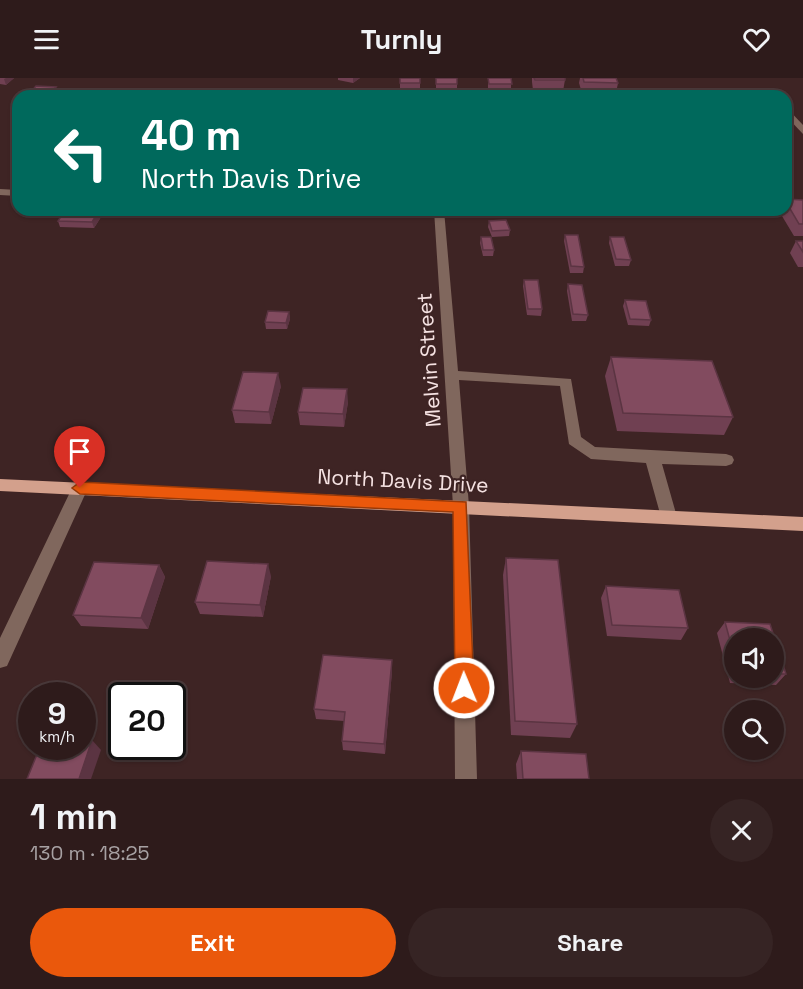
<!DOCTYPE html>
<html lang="en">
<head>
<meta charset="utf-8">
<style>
  :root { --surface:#2e1b1b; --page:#362424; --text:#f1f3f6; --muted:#a7a1a3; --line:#49393a; --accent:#ea580c }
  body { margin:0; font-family:"Space Grotesk",sans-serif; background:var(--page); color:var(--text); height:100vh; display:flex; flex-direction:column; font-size:22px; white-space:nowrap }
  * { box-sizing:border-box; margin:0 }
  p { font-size:20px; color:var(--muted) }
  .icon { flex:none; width:33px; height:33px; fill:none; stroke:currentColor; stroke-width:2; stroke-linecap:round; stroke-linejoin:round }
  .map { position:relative; height:701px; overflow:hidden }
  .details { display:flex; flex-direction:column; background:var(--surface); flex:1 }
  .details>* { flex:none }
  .hud { position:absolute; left:12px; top:12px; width:780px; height:126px; border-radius:18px; box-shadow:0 2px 4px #0004,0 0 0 2px var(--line); background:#00695c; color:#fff; overflow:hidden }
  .buttons { position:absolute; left:724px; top:550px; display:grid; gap:12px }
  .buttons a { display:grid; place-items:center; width:60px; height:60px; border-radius:50%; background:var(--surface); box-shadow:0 2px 4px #0004,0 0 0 2px var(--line); font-size:30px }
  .speed { position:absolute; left:18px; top:604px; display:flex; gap:12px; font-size:30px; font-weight:700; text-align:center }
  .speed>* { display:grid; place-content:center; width:78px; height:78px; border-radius:50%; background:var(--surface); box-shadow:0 2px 4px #0004,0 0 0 2px var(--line); line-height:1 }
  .speed small { font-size:15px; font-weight:400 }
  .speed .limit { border:3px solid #111; border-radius:9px; background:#fff; color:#111 }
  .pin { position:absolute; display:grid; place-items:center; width:51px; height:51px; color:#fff; margin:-62px -26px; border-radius:50% 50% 50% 0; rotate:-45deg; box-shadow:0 0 6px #0007 }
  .pin .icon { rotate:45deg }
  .me { position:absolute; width:66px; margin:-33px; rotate:359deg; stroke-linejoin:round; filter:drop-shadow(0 0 4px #0008) }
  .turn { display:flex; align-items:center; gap:21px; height:126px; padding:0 30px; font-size:27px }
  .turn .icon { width:78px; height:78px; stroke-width:2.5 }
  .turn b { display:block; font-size:42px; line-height:51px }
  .round { display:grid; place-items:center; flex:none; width:63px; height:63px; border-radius:32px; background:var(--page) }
  .head { display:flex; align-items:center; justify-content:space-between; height:102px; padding:0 30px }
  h1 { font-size:36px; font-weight:700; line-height:45px }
  .primary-button { display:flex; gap:12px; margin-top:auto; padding:12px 30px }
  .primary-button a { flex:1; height:69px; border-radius:36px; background:var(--accent); color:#fff; font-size:24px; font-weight:700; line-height:69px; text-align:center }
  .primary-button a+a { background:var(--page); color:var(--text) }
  header { display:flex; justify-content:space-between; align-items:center; height:78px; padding:0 30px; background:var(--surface); font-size:27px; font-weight:700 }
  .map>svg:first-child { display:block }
</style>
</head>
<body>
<header><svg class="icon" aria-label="menu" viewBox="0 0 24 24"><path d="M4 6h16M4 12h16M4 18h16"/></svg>Turnly<svg class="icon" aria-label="heart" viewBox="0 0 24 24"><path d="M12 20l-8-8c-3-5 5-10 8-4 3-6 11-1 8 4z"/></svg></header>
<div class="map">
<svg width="803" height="701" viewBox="0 0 803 701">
  <rect width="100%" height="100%" fill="#3e2424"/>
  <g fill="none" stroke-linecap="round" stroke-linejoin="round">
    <g fill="#80675d" fill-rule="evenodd">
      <polygon points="146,11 504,15 508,18 149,15 145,13"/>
      <polygon points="786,29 803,47 803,56 786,38"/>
      <polygon points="0,111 18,112 18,118 0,117"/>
      <polygon points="434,132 444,132 458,293 571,301 581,359 595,369 726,376 732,378 734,382 732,386 726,388 662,386 677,439 675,444 669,446 663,444 661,439 646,385 591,381 569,366 560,308 459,302 469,428 477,701 455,701 453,428"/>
      <path d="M647,132H675V133C669,138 653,137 647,132Z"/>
      <polygon points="80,404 86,405 88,410 7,588 0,590 0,560 72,410 74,405"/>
    </g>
    <polygon fill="#d3a08c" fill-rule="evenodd" points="0,401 803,439 803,453 0,413"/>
  </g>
  <g fill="#704052" fill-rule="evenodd">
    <polygon points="0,0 14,0 6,7 0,6"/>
    <polygon points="338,0 360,0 353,5 338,2"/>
    <polygon points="420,0 420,11 400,10 400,5"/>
    <polygon points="436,0 457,0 457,12 436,11"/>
    <polygon points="488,0 511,0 511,12 488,11"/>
    <polygon points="532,0 565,0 565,2 563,13 533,12 532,4"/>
    <polygon points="580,0 616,0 618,5 616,15 582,15 579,5"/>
    <polygon points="56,9 58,14 55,18 31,18 30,15"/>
    <polygon points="786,121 803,122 803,158 794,158 779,133 779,132 786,132"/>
    <polygon points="99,133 101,139 94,150 60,149 58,143"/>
    <polygon points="489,143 510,152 509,158 492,159 488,149"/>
    <polygon points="565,157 584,189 583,195 570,195 564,163"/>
    <polygon points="481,159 494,172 493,178 483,178 480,165"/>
    <polygon points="610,159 631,182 629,188 615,188 609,165"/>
    <polygon points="796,163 803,163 803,189 798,189 790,175"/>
    <polygon points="524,202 542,231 541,238 527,237 523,208"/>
    <polygon points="568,206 588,237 586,243 572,243 567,213"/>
    <polygon points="625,222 651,242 649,248 628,247 623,228"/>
    <polygon points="289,234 290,241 287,251 266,251 265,244"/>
    <polygon points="611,279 733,339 724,357 617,353 605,298"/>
    <polygon points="281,308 271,346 235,345 232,332"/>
    <polygon points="348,324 344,349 300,347 298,334"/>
    <polygon points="506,480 577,646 570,660 511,657 503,497"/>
    <polygon points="159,487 165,499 148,551 81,548 73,537"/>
    <polygon points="271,498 263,539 200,536 195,524"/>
    <polygon points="606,508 688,550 681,562 607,558 601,520"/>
    <path d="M725,544L770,546L786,596L776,607L730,605L717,555ZM735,561H774V600H735Z"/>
    <polygon points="392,593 385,676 343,672 342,663 344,643 316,641 314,631"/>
    <polygon points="521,673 589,701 517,701 516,686"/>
  </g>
  <g fill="#5b3442">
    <polygon points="6,0 14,0 6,7 4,1"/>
    <polygon points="353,0 360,0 353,5"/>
    <polygon points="56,9 58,14 55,18 51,18 50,15"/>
    <polygon points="99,133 101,139 94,150 92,144"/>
    <polygon points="289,234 290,241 287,251 286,245"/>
    <polygon points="278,295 281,308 271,346 269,334"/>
    <polygon points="347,311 348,324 344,349 343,336"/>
    <polygon points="268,486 271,498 263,539 260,527"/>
    <polygon points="159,487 165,499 148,551 141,540"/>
    <polygon points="392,582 392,593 385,676 384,666"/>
    <polygon points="92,662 101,672 91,701 79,701"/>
  </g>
  <g fill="#824b5f" stroke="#5b3442" stroke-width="1.5">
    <rect x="400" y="0" width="20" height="5"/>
    <rect x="436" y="0" width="21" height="6"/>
    <polygon points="488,0 511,0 512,6 489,6"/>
    <polygon points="534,0 565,0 565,2 535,2"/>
    <polygon points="583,0 616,0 618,5 584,4"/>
    <polygon points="36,8 56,9 50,15 30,15"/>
    <polygon points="786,121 803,122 803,146 799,146 786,124"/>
    <polygon points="65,132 99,133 92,144 58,143"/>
    <polygon points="506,142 510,152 492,153 489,143"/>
    <polygon points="565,157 578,157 584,189 571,188"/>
    <polygon points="481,159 491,159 494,172 483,172"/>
    <polygon points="610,159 624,159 631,182 616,181"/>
    <polygon points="796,163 803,163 803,174"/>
    <polygon points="524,202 538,202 542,231 528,231"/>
    <polygon points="568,206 582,207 588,237 573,236"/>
    <polygon points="625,222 646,223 651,242 630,241"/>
    <polygon points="268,233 289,234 286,245 265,244"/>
    <polygon points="611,279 712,283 733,339 623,335"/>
    <polygon points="243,294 278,295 269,334 232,332"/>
    <polygon points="303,310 347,311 343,336 298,334"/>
    <polygon points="506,480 558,482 577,646 515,643"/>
    <polygon points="207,483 268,486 260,527 195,524"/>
    <polygon points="94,484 159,487 141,540 73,537"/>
    <polygon points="606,508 679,512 688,550 612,547"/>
    <polygon points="725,544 770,546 786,596 774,596 774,561 735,561 735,581"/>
    <polygon points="323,577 392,582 384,666 342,663 345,634 314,631"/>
    <polygon points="82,662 92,662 79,701 27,701 40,669 82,669"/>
    <polygon points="521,673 586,676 589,701 523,701"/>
  </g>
  <polygon fill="#ea580c" stroke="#983908" stroke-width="1.5" points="80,404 466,424 474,610 471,616 464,619 458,616 455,610 453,434 80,416 72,410"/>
  <g text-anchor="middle" stroke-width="4.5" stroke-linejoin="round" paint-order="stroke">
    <g font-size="21" fill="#f5e2e2" stroke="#3e2424">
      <text transform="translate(429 282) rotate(-94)" y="7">Melvin Street</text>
      <text transform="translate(403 403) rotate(3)" y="7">North Davis Drive</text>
    </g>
  </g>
</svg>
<div class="buttons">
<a><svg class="icon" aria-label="sound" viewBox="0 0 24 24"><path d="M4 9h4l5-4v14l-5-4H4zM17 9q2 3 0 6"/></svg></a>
<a><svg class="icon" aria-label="search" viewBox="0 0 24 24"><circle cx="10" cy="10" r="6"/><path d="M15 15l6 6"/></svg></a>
</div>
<div class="speed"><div>9<small>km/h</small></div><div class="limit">20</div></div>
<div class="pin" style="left:80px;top:410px;background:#d93025"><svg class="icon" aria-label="arrive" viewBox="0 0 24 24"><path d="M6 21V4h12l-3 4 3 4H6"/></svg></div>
<svg class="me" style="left:464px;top:610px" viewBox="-20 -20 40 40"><circle r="17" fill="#ea580c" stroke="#fff" stroke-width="3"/><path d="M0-11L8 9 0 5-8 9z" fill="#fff"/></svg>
<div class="hud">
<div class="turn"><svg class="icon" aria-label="left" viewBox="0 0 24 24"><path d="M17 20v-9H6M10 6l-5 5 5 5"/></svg><div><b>40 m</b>North Davis Drive</div></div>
</div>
</div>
<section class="details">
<div class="head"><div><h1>1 min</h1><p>130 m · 18:25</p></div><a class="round"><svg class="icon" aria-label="close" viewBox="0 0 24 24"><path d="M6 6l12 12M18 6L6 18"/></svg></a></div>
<div class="primary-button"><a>Exit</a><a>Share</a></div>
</section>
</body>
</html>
